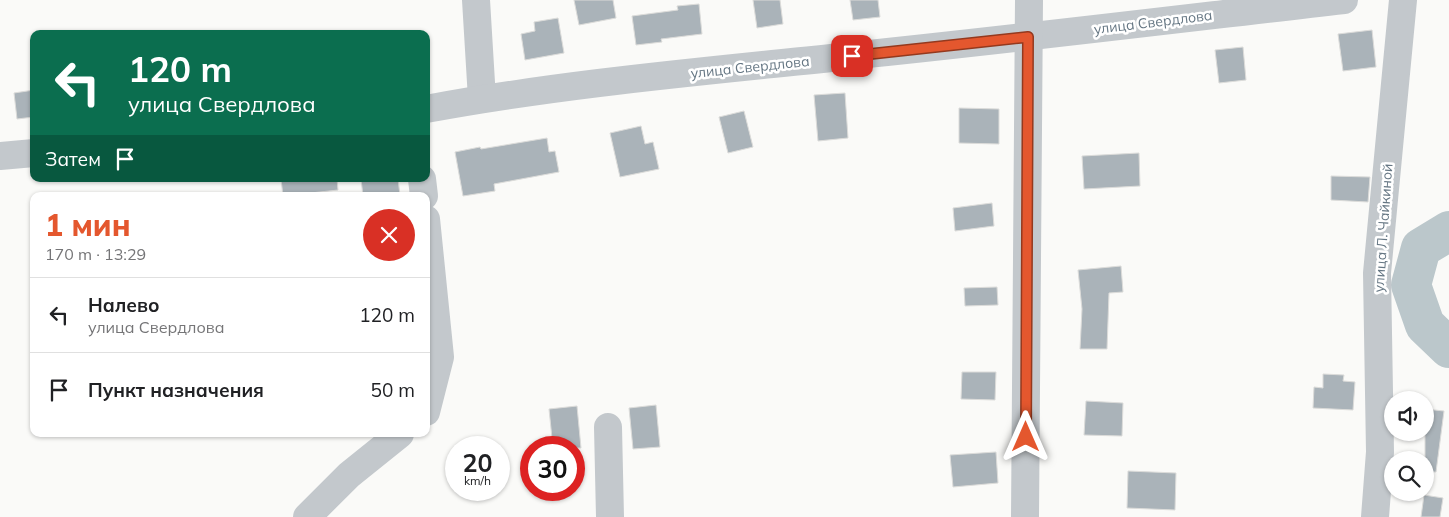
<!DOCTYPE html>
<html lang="ru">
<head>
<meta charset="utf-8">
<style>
  :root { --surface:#fff; --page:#f6f6f6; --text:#202124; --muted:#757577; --line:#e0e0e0; --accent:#e4572e }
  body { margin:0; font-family:Mulish,sans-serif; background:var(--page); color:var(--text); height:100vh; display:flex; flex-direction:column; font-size:19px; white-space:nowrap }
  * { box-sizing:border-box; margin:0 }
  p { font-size:16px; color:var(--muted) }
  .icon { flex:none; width:28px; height:28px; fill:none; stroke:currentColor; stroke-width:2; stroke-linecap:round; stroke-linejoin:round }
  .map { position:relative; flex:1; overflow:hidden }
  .details { position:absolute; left:30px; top:192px; width:400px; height:245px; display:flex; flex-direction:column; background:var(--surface); border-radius:10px; box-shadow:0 1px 4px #0004 }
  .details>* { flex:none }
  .guide { position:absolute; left:30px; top:30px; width:400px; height:152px; border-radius:10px; box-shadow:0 1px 4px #0004; background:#0b6e4f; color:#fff; overflow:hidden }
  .fabs { position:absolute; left:1384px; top:391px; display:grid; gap:10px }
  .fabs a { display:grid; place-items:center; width:50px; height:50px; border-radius:50%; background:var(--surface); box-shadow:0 1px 4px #0004; font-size:25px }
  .speed { position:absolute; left:445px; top:436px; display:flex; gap:10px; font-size:25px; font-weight:700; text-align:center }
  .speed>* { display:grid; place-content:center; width:65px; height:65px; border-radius:50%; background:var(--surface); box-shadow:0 1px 4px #0004; line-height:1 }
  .speed small { font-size:12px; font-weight:400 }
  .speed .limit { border:8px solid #d22; background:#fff; color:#111 }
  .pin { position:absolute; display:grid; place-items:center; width:42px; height:42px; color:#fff; margin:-21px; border-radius:10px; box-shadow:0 2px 8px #0006 }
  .me { position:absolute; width:55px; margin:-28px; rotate:0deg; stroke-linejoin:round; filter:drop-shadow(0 0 4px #0008) }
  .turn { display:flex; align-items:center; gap:18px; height:105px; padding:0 15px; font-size:22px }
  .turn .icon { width:65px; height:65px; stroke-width:2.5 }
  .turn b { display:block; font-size:35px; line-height:42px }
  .then { display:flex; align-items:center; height:48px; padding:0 15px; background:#0003; gap:10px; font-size:19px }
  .round { display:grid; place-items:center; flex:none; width:52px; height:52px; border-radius:26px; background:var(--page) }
  .headline { display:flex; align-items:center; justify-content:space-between; height:85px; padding:0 15px }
  h1 { font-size:30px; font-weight:800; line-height:38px; color:var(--accent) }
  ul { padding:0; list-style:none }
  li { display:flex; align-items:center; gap:15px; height:75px; padding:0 15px; border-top:1px solid var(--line) }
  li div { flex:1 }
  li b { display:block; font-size:19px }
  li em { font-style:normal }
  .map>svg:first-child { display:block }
</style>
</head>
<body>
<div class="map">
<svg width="1449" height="517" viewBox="0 0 1449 517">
  <rect width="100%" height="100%" fill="#fafaf8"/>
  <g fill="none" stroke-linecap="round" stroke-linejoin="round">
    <polyline stroke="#bbc7cb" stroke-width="40" points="1449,231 1421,248 1411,285 1425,325 1449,348"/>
  </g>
  <g fill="#aab3b9" stroke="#dcdcda">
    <polygon points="574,0 613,0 616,18 579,25"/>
    <polygon points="753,0 780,0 783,24 757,28"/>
    <polygon points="850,0 878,0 880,17 853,20"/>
    <polygon points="699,4 702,34 661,39 662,42 636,45 632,16 678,10 677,6"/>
    <polygon points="558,18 564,53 525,60 521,34 535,31 534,22"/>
    <polygon points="1372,30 1376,67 1343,71 1338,34"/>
    <polygon points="1243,47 1246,80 1219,83 1215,50"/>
    <polygon points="34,90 34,117 17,119 14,93"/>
    <polygon points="845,93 848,138 818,141 814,95"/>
    <polygon points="959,108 999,109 999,144 959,143"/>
    <polygon points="744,111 753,147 728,153 719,117"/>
    <polygon points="641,126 645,144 653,142 659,169 620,177 610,133"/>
    <polygon points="547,138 549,152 555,151 559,172 494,184 495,191 463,196 455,152 480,147 481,149"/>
    <polygon points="1139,153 1140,186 1084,189 1082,156"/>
    <polygon points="1331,176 1370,177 1368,202 1331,200"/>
    <polygon points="281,179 337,179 338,190 283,196"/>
    <polygon points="361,179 398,179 400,195 390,196 363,196"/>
    <polygon points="992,203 994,226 955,231 953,208"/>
    <polygon points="1121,266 1123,292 1109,293 1107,349 1080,349 1082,309 1078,270"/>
    <polygon points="997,287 998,305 965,306 964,288"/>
    <polygon points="962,372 996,372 995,400 961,399"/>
    <polygon points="1323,374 1344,375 1343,381 1355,382 1353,410 1313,408 1314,387 1323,388"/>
    <polygon points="1086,401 1123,403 1122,436 1084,435"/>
    <polygon points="656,405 660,447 633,449 629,408"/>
    <polygon points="577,406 581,448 553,448 549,409"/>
    <polygon points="1425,409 1444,411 1436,472 1425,472"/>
    <polygon points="996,452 998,483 953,487 950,455"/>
    <polygon points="1128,471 1176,473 1175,510 1127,508"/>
    <polygon points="1424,495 1443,498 1440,517 1421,517"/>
  </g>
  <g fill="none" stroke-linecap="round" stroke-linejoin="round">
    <g stroke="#c3c8cc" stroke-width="28">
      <polyline points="476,0 482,99"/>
      <path d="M426,109C566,83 709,71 850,56C1015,39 1179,19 1344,0"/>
      <polyline points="0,156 34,153"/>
      <polyline points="422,179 424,196"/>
      <polyline points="426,219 440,357 426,412"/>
      <polyline points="608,427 610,517"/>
      <polyline points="307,517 349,475 400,434"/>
      <polyline points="1025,517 1029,0"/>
      <polyline points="1375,517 1380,452 1377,273 1403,0"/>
    </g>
  </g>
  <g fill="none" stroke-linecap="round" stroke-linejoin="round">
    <g stroke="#94391e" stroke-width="12">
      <polyline id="route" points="852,56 1028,37 1026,437"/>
    </g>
    <use href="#route" stroke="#e4572e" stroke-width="9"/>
  </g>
  <g text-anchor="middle" stroke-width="5" stroke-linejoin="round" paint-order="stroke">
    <g font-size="14" fill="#657683" stroke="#fff">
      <text transform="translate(1153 22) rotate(-7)" y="5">улица Свердлова</text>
      <text transform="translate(750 67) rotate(-6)" y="5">улица Свердлова</text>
      <text transform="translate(1383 228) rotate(-86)" y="5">улица Л. Чайкиной</text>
    </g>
  </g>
</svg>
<div class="fabs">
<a><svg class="icon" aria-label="sound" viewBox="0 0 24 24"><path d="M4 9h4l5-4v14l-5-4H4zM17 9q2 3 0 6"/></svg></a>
<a><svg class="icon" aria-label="search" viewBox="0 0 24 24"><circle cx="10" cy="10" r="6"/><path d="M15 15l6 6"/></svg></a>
</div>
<div class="speed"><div>20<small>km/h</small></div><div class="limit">30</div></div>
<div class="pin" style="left:852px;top:56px;background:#d93025"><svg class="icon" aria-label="arrive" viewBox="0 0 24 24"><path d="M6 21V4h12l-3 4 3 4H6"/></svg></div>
<svg class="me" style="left:1026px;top:437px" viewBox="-20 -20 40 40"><path d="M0-17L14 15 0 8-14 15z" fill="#e4572e" stroke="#fff" stroke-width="4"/></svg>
<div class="guide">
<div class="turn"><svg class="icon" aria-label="left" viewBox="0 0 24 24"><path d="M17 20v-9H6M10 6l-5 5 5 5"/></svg><div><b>120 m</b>улица Свердлова</div></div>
<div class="then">Затем<svg class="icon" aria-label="arrive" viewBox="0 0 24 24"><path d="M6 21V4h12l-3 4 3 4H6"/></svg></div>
</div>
<section class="details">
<div class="headline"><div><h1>1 мин</h1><p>170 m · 13:29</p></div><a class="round" style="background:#d93025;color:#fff"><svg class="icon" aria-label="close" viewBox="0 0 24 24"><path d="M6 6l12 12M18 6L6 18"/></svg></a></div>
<ul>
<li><svg class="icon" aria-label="left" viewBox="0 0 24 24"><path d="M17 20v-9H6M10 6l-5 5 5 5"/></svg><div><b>Налево</b><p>улица Свердлова</p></div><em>120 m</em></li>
<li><svg class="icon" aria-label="arrive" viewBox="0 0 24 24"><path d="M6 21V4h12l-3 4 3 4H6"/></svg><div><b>Пункт назначения</b></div><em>50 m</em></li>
</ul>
</section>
</div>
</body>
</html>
